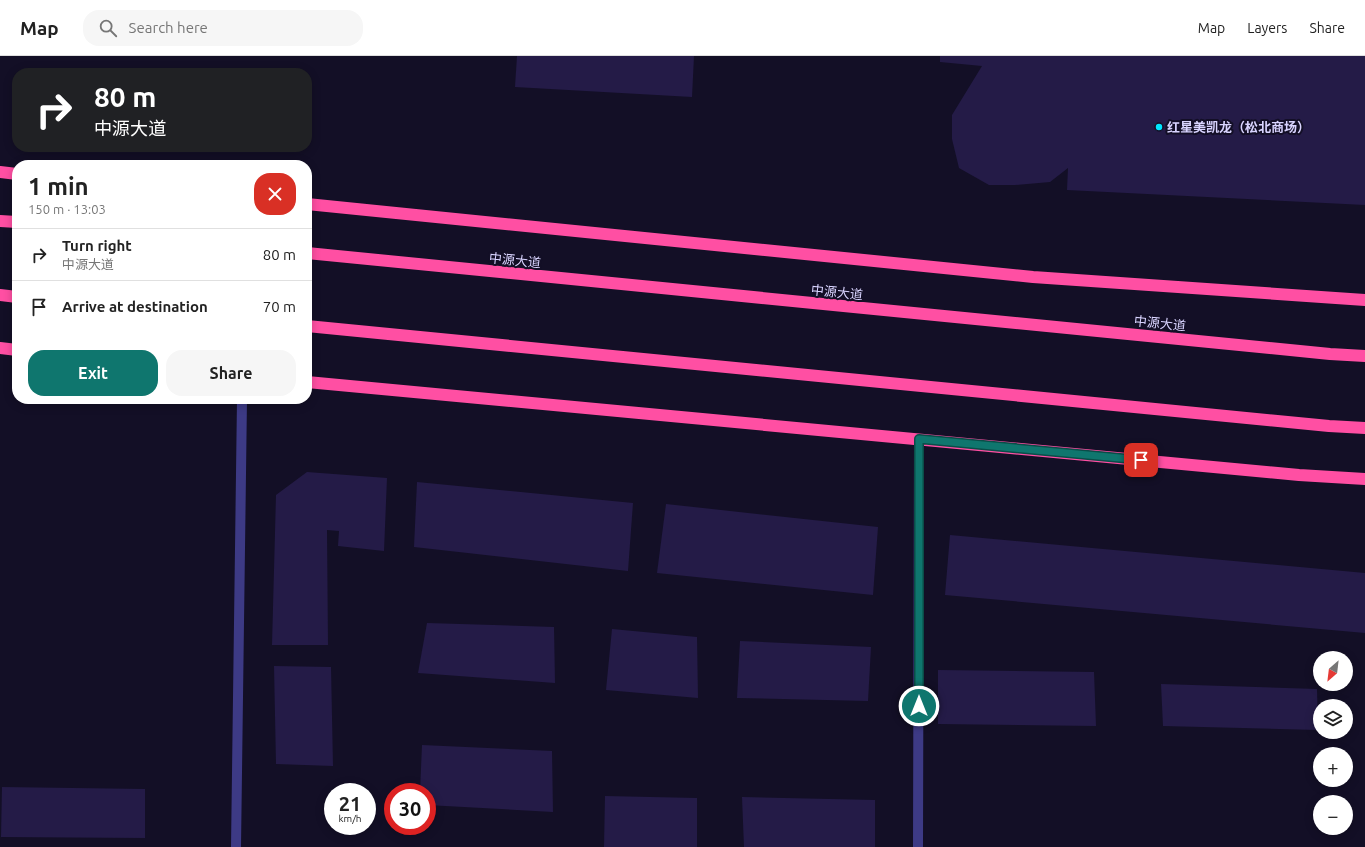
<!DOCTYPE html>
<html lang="en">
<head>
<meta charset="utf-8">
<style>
  :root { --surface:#fff; --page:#f6f6f6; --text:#222; --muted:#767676; --line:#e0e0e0; --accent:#0f766e }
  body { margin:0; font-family:Ubuntu,"Noto Sans SC",sans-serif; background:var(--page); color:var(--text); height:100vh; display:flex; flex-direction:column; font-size:15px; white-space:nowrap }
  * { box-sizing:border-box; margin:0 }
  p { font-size:13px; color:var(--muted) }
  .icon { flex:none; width:22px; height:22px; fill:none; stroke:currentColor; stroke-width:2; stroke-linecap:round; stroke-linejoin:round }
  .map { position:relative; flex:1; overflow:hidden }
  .panel { position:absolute; left:12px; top:104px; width:300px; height:244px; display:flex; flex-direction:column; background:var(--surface); border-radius:16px; box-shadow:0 2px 10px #0003 }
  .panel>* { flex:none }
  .banner { position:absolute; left:12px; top:12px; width:300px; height:84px; border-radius:16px; box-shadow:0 2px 10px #0003; background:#202124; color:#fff; overflow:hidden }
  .needle { width:26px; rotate:208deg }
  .fabs { position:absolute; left:1313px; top:595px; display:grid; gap:8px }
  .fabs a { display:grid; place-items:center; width:40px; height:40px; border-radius:50%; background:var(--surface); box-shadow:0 2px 10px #0003; font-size:20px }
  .speed { position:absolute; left:324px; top:727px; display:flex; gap:8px; font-size:20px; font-weight:700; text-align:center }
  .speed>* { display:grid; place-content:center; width:52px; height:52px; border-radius:50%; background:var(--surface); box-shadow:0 2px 10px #0003; line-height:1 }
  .speed small { font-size:10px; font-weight:400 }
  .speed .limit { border:6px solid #d22; background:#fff; color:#111 }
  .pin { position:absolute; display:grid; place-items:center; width:34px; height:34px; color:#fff; margin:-17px; border-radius:8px; box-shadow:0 2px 6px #0006 }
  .me { position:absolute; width:44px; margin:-22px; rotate:0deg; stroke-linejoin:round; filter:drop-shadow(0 0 3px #0008) }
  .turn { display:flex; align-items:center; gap:14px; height:84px; padding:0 16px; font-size:18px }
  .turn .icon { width:52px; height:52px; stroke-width:2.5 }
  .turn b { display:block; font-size:28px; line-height:34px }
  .round { display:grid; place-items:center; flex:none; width:42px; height:42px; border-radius:16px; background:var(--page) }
  .head { display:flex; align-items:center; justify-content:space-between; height:68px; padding:0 16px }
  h1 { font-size:24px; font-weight:700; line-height:30px }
  .primary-button { display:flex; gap:8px; margin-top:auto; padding:8px 16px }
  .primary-button a { flex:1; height:46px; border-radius:16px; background:var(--accent); color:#fff; font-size:16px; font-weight:700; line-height:46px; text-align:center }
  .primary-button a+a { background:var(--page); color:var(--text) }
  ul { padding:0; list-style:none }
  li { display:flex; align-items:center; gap:12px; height:52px; padding:0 16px; border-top:1px solid var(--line) }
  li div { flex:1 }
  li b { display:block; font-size:15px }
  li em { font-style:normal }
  header { display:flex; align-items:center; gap:24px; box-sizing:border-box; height:56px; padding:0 20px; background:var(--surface); border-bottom:1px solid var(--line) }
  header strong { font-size:19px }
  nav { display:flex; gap:22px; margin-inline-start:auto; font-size:14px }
  .search { width:280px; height:36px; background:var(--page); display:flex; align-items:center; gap:10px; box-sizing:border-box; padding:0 14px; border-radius:16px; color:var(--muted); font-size:15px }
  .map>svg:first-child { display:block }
</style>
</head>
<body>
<header>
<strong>Map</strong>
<div class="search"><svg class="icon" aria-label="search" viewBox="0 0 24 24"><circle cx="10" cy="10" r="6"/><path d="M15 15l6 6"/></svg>Search here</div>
<nav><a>Map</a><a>Layers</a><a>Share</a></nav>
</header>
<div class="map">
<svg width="1365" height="791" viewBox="0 0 1365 791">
  <rect width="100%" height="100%" fill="#130f26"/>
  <g fill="#241b47">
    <polygon points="517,0 694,0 692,41 515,31"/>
    <polygon points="940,0 1365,0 1365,149 1067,134 1068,112 1050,126 1015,129 989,129 959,112 952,83 952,59 982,10 940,6"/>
    <polygon points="307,416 387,422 384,495 338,490 339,475 327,474 328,589 272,589 276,439"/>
    <polygon points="417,426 633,447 628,515 414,491"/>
    <polygon points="666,448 878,471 873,539 657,517"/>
    <polygon points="950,479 1365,517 1365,577 945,539"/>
    <polygon points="427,567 554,571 555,627 418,617"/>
    <polygon points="612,573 697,581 698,642 606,634"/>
    <polygon points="740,585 871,591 868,645 737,642"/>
    <polygon points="274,610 331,611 333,710 276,708"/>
    <polygon points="938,614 1094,616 1096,670 938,668"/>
    <polygon points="1161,628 1317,633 1318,674 1163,670"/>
    <polygon points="422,689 552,695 553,756 427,749 427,736 420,736"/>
    <polygon points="2,731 145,733 145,782 1,781"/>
    <polygon points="605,740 697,742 697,791 604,791"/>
    <polygon points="742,741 875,744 875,791 744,791"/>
  </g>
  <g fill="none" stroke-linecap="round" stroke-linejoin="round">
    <g stroke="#3d3a85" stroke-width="10">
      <polyline points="236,791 242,343"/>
      <polyline points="918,791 919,383"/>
    </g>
    <g stroke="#ff4fa3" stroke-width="12">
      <polyline points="0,116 17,118"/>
      <polyline points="307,148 1033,221 1365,244"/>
      <polyline points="0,165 17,166"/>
      <polyline points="307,197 1330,298 1365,300"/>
      <polyline points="0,239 17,241"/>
      <polyline points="307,270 1329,370 1365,372"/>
      <polyline points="0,292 17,294"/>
      <polyline points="307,326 1299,419 1365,423"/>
    </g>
  </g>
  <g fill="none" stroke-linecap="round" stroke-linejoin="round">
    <g stroke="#0a4d48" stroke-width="10">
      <polyline id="route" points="919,650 919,383 1141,404"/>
    </g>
    <use href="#route" stroke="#0f766e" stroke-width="7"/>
  </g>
  <circle fill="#00e5ff" stroke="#130f26" stroke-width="1.5" cx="1159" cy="71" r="4"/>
  <g text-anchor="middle" stroke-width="4" stroke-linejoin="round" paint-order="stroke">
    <g font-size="13" font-weight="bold" fill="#d9d4ff" stroke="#130f26" text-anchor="start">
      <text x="1167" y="76">红星美凯龙（松北商场）</text>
    </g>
    <g font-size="13" fill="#d9d4ff" stroke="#130f26">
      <text transform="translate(515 204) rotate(6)" y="5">中源大道</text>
      <text transform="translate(837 236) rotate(6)" y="5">中源大道</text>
      <text transform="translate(1160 267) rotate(6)" y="5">中源大道</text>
    </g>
  </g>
</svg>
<div class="fabs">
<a><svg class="needle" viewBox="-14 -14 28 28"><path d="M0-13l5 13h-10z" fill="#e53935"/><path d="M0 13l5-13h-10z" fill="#767676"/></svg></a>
<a><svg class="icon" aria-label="layers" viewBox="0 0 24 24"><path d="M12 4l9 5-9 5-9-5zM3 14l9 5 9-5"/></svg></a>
<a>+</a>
<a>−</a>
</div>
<div class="speed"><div>21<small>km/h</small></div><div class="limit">30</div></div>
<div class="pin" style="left:1141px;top:404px;background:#d93025"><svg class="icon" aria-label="arrive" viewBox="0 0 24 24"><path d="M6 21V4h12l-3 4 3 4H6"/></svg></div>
<svg class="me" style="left:919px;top:650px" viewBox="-20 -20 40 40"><circle r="17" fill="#0f766e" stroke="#fff" stroke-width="3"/><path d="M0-11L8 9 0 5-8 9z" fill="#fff"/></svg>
<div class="banner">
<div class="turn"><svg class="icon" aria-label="right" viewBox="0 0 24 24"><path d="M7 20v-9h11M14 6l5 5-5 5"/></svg><div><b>80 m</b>中源大道</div></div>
</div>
<section class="panel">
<div class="head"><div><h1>1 min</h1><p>150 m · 13:03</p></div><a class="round" style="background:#d93025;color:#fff"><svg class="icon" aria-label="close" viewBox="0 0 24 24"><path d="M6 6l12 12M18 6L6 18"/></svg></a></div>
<ul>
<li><svg class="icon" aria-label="right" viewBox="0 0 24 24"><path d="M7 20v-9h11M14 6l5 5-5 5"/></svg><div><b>Turn right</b><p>中源大道</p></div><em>80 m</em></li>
<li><svg class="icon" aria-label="arrive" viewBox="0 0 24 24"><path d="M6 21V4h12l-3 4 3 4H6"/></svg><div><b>Arrive at destination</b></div><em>70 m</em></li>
</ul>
<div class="primary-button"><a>Exit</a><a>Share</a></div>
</section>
</div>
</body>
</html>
